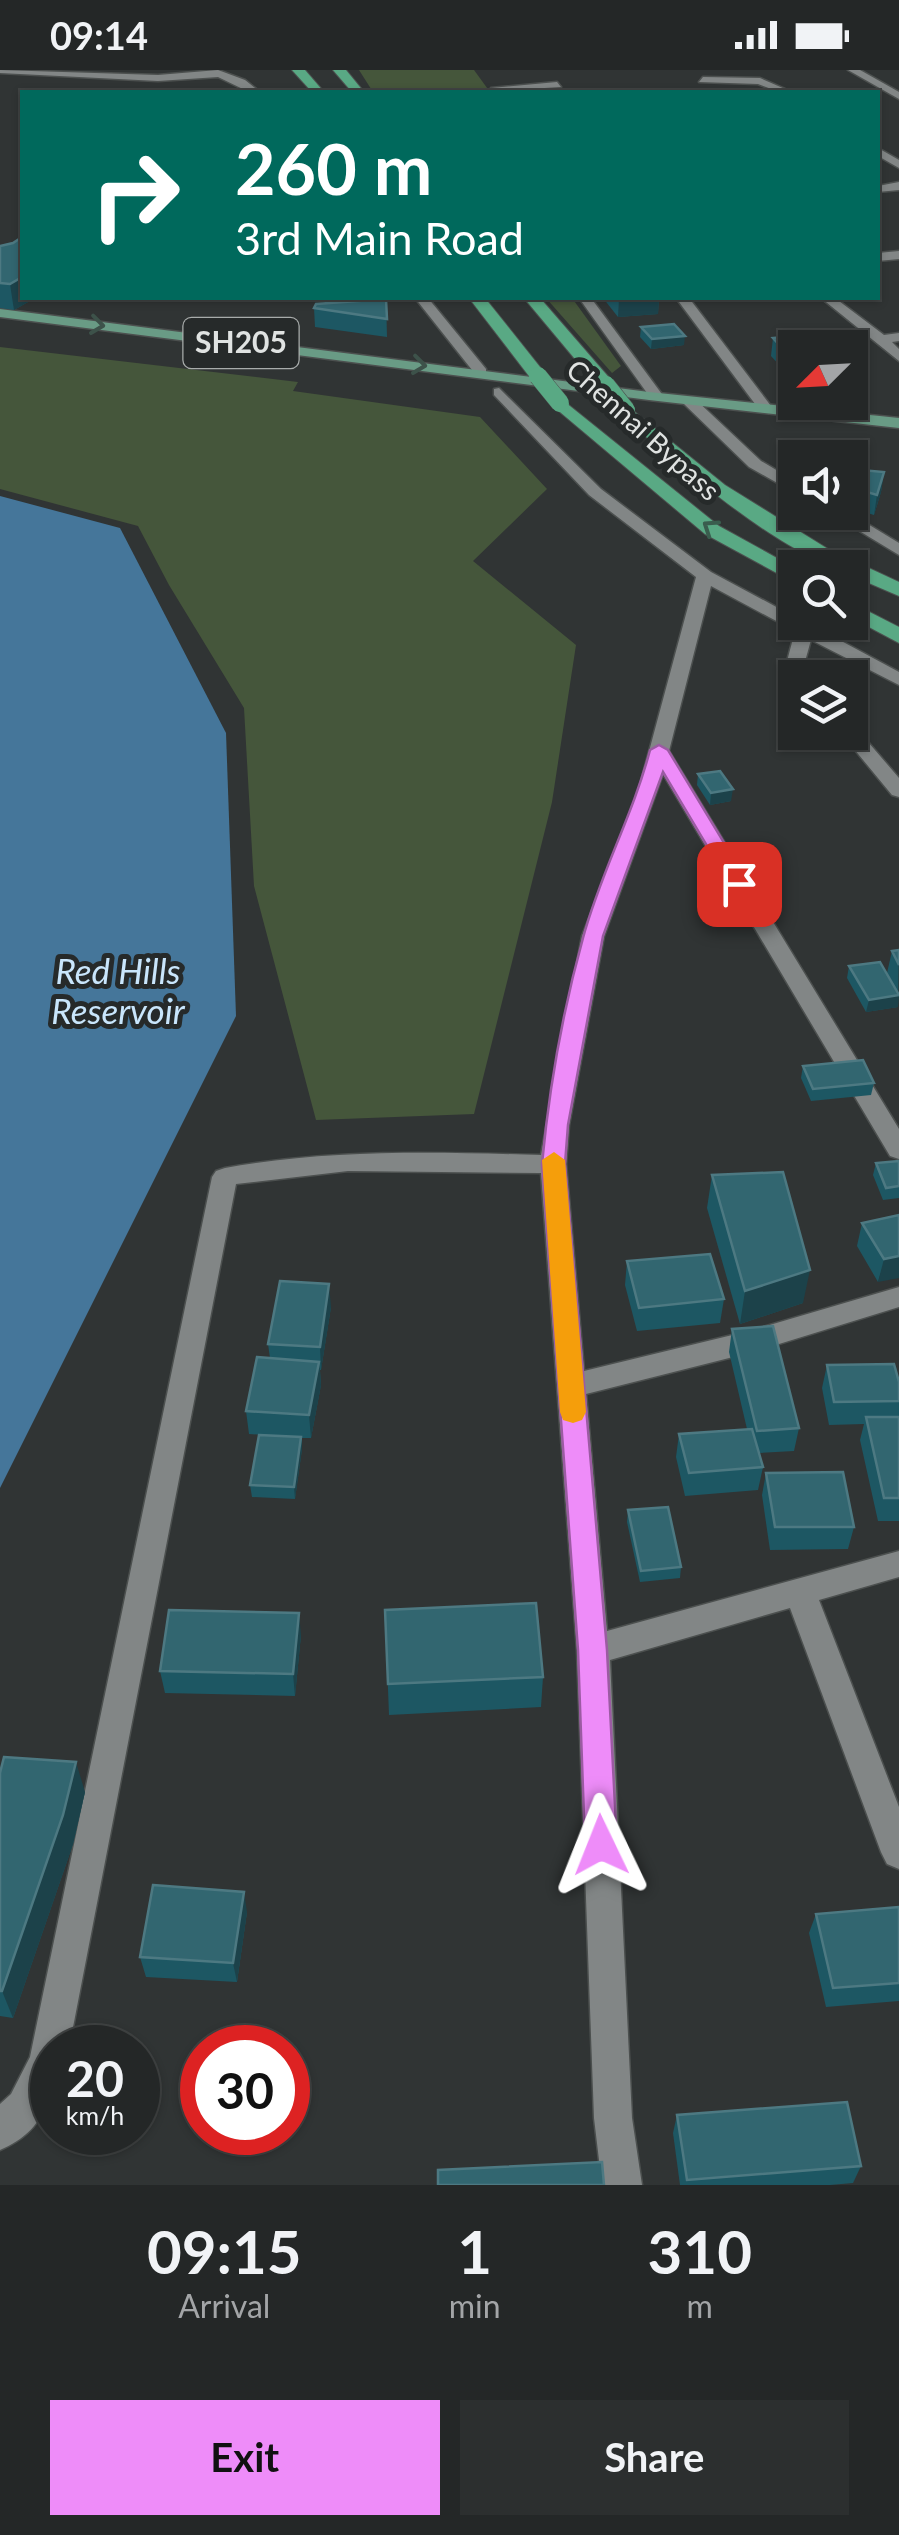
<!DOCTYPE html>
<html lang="en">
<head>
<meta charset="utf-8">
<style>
  :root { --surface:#242727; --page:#2c2f2f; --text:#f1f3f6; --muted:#a3a5a7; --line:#414444; --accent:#ee8cf9 }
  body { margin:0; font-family:Lato,sans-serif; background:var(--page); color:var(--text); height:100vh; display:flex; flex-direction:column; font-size:38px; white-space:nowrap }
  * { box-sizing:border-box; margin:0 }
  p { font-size:32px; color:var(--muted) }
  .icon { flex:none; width:55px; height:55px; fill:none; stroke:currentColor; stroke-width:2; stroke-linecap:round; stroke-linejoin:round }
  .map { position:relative; height:2115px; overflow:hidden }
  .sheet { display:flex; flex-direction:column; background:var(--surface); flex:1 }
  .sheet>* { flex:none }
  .banner { position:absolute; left:20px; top:20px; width:860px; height:210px; border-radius:0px; box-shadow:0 2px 8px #0004,0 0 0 2px var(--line); background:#00695c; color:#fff; overflow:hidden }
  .needle { width:65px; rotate:246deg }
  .fabs { position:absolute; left:778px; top:260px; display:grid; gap:20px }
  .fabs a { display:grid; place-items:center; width:90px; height:90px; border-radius:0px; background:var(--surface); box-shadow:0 2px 8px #0004,0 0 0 2px var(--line); font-size:50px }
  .speed { position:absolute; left:30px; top:1955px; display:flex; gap:20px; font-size:50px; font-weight:700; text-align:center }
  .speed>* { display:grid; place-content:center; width:130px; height:130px; border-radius:50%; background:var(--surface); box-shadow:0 2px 8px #0004,0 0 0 2px var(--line); line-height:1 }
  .speed small { font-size:25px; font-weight:400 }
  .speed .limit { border:15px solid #d22; background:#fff; color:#111 }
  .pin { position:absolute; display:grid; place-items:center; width:85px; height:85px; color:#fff; margin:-42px; border-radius:20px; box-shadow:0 5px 15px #0006 }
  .me { position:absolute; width:110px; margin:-55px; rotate:358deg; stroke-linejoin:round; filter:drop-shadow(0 0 8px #0008) }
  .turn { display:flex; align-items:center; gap:35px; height:210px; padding:0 50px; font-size:45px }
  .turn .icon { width:130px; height:130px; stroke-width:2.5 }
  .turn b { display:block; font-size:70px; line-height:85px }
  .eta { display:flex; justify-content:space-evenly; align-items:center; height:170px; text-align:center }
  .eta b { font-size:60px; font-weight:700; line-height:70px }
  .button { display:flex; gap:20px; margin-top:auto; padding:20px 50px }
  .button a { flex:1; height:115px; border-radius:0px; background:var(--accent); color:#111; font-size:40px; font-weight:700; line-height:115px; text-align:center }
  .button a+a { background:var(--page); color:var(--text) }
  .status { display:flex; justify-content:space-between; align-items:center; height:70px; padding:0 50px; background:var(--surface); direction:ltr }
  .status svg { height:28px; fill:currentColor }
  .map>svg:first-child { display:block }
</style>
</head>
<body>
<div class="status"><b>09:14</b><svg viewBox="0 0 49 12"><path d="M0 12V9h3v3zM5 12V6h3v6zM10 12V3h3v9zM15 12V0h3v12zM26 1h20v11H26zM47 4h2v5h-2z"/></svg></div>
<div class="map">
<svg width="899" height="2115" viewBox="0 0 899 2115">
  <rect width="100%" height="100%" fill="#303434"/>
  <g fill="#45563b">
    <polygon points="359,0 474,0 490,22 373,22"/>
    <polygon points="546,228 572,228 621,296 612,303"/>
    <polygon points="0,277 298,312 293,321 480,347 547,419 473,491 576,575 552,732 474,1044 316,1050 254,816 244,638 169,515 138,456 0,419"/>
  </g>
  <polygon fill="#45769a" points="0,426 120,458 226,663 236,946 0,1418"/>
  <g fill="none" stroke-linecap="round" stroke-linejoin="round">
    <g stroke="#4c504f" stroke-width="3">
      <g id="minor">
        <polygon points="0,0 158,5 218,0 245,10 260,22 249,22 218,7 158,11 0,3"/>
        <polygon points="848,0 860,0 899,22 899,29"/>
        <polygon points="703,7 760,8 792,22 779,22 758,14 699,12"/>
        <polygon points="557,12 561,17 496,21 491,18"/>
        <polygon points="878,78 899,90 899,98 878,86"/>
        <polygon points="899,112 899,120 878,122 878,116"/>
        <polygon points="899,181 899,189 878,191 878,183"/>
        <polygon points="415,228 428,228 486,299 486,305 476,305"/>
        <polygon points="579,228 591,228 664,327 662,330 652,330"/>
        <polygon points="676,228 689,228 771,336 771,342 761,342"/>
        <polygon points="821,228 835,228 884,265 899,263 899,271 892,272 899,279 899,291"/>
        <path d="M499,318L601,419L711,502L795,547V552H806L899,602V615L811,570L804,595L812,608L795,610L786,595L795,561L711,516L669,681L899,1059V1089L890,1086L663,704L604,866L569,1055L566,1094L584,1301L753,1260L899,1217V1237L753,1282L586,1324L607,1561L899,1481V1507L819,1530L899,1737V1799L887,1794L881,1782L790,1538L610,1590L632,2048L642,2115H602L594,2048L577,1580L541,1103L348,1101L236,1114L69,1978H52C52,2025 49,2059 0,2080V2034L11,2024L30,1987L212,1107L216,1101L225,1098C330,1079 435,1082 541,1085L582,866L637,726L696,507L589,425L494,325V319Z"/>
        <polygon points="683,327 693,327 761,391 795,411 795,423 749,397 683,333"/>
        <polygon points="828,442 848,442 899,473 899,485"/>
        <polygon points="850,656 856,658 899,708 899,727 892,725 840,662 850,662"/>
      </g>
    </g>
    <g stroke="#4c504f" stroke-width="3">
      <polygon id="major" points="0,239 649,322 899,348 899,358 649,330 0,247"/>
    </g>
    <g stroke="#4c504f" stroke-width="2">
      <g id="highway">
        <polygon points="292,0 305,0 324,22 312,22"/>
        <polygon points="333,0 346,0 364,22 352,22"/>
        <polygon points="469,228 485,228 544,302 544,310 532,310"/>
        <polygon points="524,228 540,228 612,311 612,319 600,319"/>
        <polygon points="560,328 719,456 795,498 795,513 705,464 554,337 551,333"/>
        <path d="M626,335L725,415L828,479L899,512V526L850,505V498C794,498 664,383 620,344V336Z"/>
        <polygon points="850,532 899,557 899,573 850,547"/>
      </g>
    </g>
    <use href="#minor" fill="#828686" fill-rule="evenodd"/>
    <use href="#major" fill="#699b85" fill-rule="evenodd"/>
    <use href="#highway" fill="#59a984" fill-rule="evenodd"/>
    <g stroke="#4c504f" stroke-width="19" stroke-linecap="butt">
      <g id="highway-bridge">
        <polyline points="538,306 560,333"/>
        <polyline points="606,315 626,340"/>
      </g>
    </g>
    <use href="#highway-bridge" stroke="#59a984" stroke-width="18"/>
  </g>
  <g fill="#1d5763">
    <polygon points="13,173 22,228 35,228 14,240 0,238 0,176"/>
    <polygon points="603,228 659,228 658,244 618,247"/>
    <polygon points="386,229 387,267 315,257 314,238"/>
    <polygon points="641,257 684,275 651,279 640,267"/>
    <polygon points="773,268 839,278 781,297 771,286"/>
    <polygon points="850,399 884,402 881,422 874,445 850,438"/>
    <polygon points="698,704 731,731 710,735 697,715"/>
    <polygon points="899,880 898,937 866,942 847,908 849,896 887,903 892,881"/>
    <polygon points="803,996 874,1013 871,1025 811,1031 801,1008"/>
    <polygon points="899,1091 899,1128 883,1130 873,1105 876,1093"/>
    <polygon points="712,1105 803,1233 740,1254 707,1138"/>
    <polygon points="899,1145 878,1212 857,1176 862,1153"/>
    <polygon points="627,1191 724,1229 720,1253 637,1261 625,1215"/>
    <polygon points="331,1237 321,1300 320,1300 321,1315 311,1368 302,1368 302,1379 295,1429 252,1427 250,1415 265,1365 249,1364 246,1341 270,1288 268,1274"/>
    <polygon points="732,1259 799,1358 794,1381 759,1383 763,1397 758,1420 685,1426 676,1387 679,1364 747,1359 729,1282"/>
    <polygon points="827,1295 899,1312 899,1451 878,1451 860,1370 864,1354 829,1355 822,1318"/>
    <polygon points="766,1403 854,1457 848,1479 770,1480 762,1425"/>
    <polygon points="628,1440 681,1497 680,1508 640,1512 627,1452"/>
    <polygon points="385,1540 543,1607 541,1637 389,1645"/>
    <polygon points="301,1565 295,1626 165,1623 160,1601"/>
    <polygon points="0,1703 85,1722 73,1774 13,1948 0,1946"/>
    <polygon points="899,1837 899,1931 826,1937 809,1863 816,1844"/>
    <polygon points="247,1842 237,1912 146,1907 140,1887"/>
    <polygon points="677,2045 861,2096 853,2113 830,2115 680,2115 673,2063"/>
  </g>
  <g fill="#1c424a">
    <polygon points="22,207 22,228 35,228 14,240 10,214"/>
    <polygon points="638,228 659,228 658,244 618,247 619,229"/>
    <polygon points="685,266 684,275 651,279 652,269"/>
    <polygon points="840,274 839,278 798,278"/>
    <polygon points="795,278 795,296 781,297 783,279"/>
    <polygon points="884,402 881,422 874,445 877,425"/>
    <polygon points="733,719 731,731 710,735 711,723"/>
    <polygon points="899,925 898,937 866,942 869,930"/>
    <polygon points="899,1186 899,1208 878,1212 884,1189"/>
    <polygon points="810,1200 803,1233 740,1254 745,1221"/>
    <polygon points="329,1214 331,1237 321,1300 320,1277"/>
    <polygon points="319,1292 321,1315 311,1368 309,1345"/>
    <polygon points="301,1367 302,1379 295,1429 294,1417"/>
    <polygon points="299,1543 301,1565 295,1626 293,1604"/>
    <polygon points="76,1692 85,1722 73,1774 13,1948 2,1921"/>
    <polygon points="244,1822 247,1842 237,1912 233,1893"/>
  </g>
  <g fill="#326670" stroke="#4d7982" stroke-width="2.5">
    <polygon points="22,167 22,207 10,214 0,213 0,176 13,173"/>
    <polygon points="386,229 387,249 314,238 316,234"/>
    <polygon points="674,254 685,266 652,269 641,257"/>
    <polygon points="829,263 840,274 783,279 773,268"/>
    <polygon points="850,399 884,402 877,425 850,417"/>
    <polygon points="720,701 733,719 711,723 698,704"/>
    <polygon points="899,880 899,895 892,881"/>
    <polygon points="880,892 899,925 869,930 849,896"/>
    <polygon points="863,990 874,1013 813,1019 803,996"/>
    <polygon points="899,1091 899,1116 886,1118 876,1093"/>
    <polygon points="783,1102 810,1200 745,1221 712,1105"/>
    <polygon points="899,1145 899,1186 884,1189 862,1153"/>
    <polygon points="710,1184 724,1229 639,1238 627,1191"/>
    <polygon points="280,1211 329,1214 320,1277 268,1274"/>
    <polygon points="773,1256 799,1358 757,1361 732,1259"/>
    <polygon points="257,1287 319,1292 309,1345 246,1341"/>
    <polygon points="894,1294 899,1312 899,1331 834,1332 827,1295"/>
    <polygon points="866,1347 899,1347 899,1428 884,1428"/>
    <polygon points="752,1359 763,1397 689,1403 679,1364"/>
    <polygon points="259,1365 301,1367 294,1417 250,1415"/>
    <polygon points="843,1402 854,1457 775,1457 766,1403"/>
    <polygon points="668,1437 681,1497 641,1501 628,1440"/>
    <polygon points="536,1533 543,1607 388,1614 385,1540"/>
    <polygon points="169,1540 299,1543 293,1604 160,1601"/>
    <polygon points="4,1687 76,1692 63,1745 2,1921 0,1921 0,1703"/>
    <polygon points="153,1815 244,1822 233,1893 140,1887"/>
    <polygon points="899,1837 899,1913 833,1918 816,1844"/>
    <polygon points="847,2032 861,2096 687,2110 677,2045"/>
    <polygon points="602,2092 604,2115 438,2115 438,2100"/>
  </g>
  <defs><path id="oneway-chevron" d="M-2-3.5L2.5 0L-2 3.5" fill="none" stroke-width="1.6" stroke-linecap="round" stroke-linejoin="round" transform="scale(2.5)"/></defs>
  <g stroke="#3d524a">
    <use href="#oneway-chevron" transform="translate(97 255) rotate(7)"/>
    <use href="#oneway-chevron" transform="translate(419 295) rotate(7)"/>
  </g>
  <use stroke="#3a5d4e" href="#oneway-chevron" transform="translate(710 457) rotate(-146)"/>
  <path fill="#ee8cf9" stroke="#9b5ba2" stroke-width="2.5" d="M659,675L668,680L749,814L746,818H732L663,702L603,866L568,1055L565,1094L607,1580L617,1775L613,1786L601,1791L590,1786L585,1775L578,1580L542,1094C549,1019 563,940 583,868C600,804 633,745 650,680Z"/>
  <polygon fill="#f59e0b" points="554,1082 565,1090 586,1342 582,1350 573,1353 563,1350 560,1342 542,1090"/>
  <g text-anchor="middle" stroke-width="10" stroke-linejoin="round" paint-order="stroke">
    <g font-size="28" fill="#e0e3e2" stroke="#262a2a">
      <text transform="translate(643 360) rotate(42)" y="10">Chennai Bypass</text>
    </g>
    <rect fill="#262a2a" stroke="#a8acab" stroke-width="2.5" x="183.5" y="248" width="115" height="50" rx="8"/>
    <g font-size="30" font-weight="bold" fill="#e0e3e2">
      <text x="241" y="283">SH205</text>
    </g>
    <g font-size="35" font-style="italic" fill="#c9e6fc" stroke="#262a2a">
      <text x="118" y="914">Red Hills<tspan x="118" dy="40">Reservoir</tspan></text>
    </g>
  </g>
</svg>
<div class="fabs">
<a><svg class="needle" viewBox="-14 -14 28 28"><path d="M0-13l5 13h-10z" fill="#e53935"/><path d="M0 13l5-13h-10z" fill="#a3a5a7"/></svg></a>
<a><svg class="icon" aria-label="sound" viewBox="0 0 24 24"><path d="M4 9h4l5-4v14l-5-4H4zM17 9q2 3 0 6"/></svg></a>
<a><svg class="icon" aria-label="search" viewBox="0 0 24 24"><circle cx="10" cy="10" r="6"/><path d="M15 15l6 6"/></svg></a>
<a><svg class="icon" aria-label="layers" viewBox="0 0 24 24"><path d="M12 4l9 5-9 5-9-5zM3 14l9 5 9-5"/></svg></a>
</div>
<div class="speed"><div>20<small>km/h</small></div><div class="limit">30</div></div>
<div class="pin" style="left:739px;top:814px;background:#d93025"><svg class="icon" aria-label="arrive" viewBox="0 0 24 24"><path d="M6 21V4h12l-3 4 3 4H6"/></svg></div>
<svg class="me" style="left:601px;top:1775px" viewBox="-20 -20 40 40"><path d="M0-17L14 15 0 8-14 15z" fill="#ee8cf9" stroke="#fff" stroke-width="4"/></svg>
<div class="banner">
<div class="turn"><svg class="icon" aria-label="right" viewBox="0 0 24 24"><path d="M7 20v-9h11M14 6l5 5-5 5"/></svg><div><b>260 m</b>3rd Main Road</div></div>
</div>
</div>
<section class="sheet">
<div class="eta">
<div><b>09:15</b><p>Arrival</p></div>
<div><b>1</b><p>min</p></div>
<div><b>310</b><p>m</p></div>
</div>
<div class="button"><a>Exit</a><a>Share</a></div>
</section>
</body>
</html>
